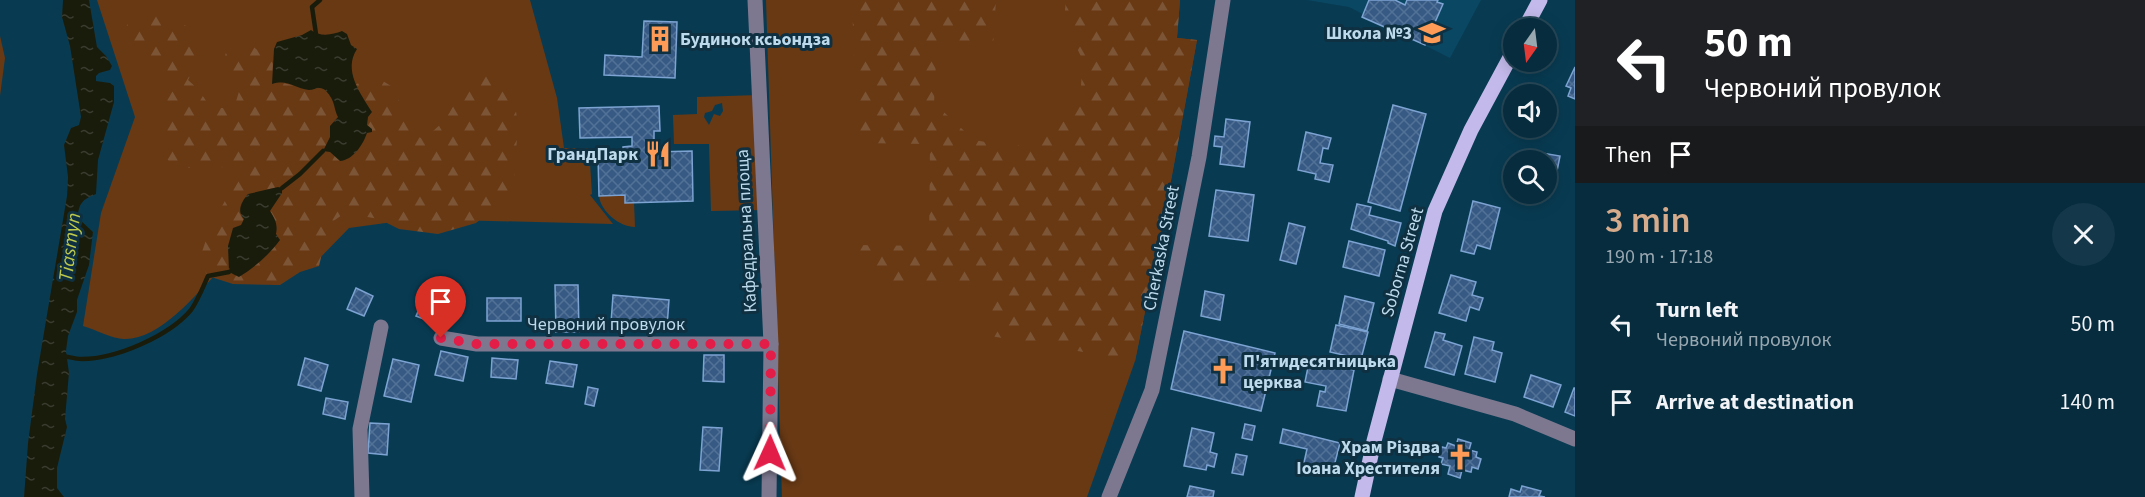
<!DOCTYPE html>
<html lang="en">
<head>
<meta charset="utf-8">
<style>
  :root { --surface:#062c3e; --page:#143849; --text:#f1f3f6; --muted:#98a7b0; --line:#274858; --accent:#d6ab8b }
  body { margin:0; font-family:"Source Sans 3",sans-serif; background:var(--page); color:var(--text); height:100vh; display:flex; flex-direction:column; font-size:22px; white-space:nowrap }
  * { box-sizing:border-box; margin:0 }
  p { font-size:20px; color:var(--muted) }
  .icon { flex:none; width:33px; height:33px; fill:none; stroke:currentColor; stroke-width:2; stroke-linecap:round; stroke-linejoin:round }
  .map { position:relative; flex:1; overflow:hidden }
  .sheet { display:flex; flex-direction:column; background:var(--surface); width:570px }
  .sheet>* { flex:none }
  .top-card { background:#202124; color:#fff; overflow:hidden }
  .needle { width:39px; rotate:194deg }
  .tools { position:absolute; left:1503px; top:18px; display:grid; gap:12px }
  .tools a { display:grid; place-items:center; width:54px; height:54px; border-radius:50%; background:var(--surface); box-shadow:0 3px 15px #0003,0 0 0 2px var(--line); font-size:30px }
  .pin { position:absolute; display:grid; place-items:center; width:51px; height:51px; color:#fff; margin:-62px -26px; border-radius:50% 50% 50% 0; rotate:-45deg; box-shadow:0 0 6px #0007 }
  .pin .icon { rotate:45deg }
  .me { position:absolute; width:66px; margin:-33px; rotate:1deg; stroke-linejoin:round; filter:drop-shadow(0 0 4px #0008) }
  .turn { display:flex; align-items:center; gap:21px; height:126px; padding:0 30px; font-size:27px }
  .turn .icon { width:78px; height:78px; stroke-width:2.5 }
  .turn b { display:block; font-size:42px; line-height:51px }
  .then { display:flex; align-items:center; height:57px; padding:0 30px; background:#0003; gap:12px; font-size:22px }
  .round { display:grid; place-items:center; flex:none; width:63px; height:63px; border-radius:32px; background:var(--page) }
  .headline { display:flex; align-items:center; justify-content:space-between; height:102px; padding:0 30px }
  h1 { font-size:36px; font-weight:600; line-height:45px; color:var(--accent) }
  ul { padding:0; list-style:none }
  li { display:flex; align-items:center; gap:18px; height:78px; padding:0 30px }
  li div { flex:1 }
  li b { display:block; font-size:22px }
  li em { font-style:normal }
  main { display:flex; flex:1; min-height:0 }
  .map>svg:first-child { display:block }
</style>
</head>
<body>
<main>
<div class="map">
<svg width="1575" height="497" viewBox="0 0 1575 497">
  <defs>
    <pattern id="forest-firs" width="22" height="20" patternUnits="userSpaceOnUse" patternTransform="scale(1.5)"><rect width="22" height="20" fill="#693914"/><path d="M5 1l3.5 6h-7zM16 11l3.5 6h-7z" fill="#7c5536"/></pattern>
    <pattern id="water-ripples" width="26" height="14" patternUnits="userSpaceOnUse" patternTransform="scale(1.5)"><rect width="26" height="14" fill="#1a1c0b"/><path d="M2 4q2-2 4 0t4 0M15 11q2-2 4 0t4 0" fill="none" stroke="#393c2f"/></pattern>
    <pattern id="building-cross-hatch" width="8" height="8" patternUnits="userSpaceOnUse" patternTransform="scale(1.5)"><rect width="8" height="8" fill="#375a85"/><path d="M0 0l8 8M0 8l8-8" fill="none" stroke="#527196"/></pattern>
  </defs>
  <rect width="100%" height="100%" fill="#083b52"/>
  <polygon fill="#0a4762" points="1307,0 1481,0 1450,58 1349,7"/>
  <g fill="#693914" fill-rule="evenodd">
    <path d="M97,0H530L557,98L564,148H589L592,194L590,195L613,224L415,219L349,228L317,261L275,285L218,272C195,295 160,340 124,339C113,339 94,329 83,326L101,213L135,117Z"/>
    <polygon points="766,0 1180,0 1177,38 1197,40 1165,213 1135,361 1087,497 782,497"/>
    <polygon points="0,36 5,58 0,96"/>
    <path d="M759,95L765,210L711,211L709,144H674L673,115L697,114V97ZM722,103L723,111L720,116L714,114L709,125L704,117L705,113L712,111L715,105Z"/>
    <path d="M625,195V202H634L635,227C620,227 601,212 599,196Z"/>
  </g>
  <g fill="url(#forest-firs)" fill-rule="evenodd">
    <polygon points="852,0 996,0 993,46 937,40 934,103 974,140 1015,147 1053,131 1080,97 1083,61 1064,20 1066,0 1180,0 1177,38 1197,40 1165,213 1135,361 985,335 991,286 880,281 858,266 856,245 929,246 930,144 857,143"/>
    <path d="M135,12L163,16L196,30L203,54L188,80L198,89L211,108H234L241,85C224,69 219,64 231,42L252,46L273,61L272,84C286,80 295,88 309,90C316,90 320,85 326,92C336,102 332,107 338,117C332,127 326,141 330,152L345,161L356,154C360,144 366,138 370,127L367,126L368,117L372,112L355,85L373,75L391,86L406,113L410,134L424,139C430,133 439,127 445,119C464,94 454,80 492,72L513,91L518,125L514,178L503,200L476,223L438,234L399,229L379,219L345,213L329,224L319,266L300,272L280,285L233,284L208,276L199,261L209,231L237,178L227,167L176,168L164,156L166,117L164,76L132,53L123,32ZM278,187L270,211C285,232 264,256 249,272H230L228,246L233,228L241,225L244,219L240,206L248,194Z"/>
  </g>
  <g fill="url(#water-ripples)">
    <path d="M63,0H89L97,47L106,56L112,66L110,70L99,73L96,76V81L110,83L114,86V102L98,160L96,194C83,199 78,204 78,218L93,232L89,265L77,300V312L68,336L66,351L69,373L65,419L67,427L57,468V488L64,497H24L28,443L37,374L67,196L68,177L64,145L71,128L79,125L81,117L70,46L62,17Z"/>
    <path d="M311,30C320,37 332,35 342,31L347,34L351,45L357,49C343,70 360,93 372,112L368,117L367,125L372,129V132L367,133C363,145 353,160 340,161L330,152L323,151L330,137V126L338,117C333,107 336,102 326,91C320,85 315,90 309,90C294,88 288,79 272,84L274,49L277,42L302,35Z"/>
    <path d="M278,187L282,188V193L270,211C275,219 278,224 276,234L280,240C270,254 254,268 239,277L229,272L228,246L233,228L241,225L244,219C236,211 242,201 248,194Z"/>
  </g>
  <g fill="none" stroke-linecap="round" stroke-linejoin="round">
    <g stroke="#1a1c0b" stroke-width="4.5">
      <polyline points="316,34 312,7 320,0"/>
      <polyline points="282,188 300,174 323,151"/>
      <path d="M63,356C69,357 76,359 82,359C116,359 169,336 191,310C198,300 203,287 208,276L229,272"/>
    </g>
  </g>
  <g fill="url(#building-cross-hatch)" stroke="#7da3d2" stroke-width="1.5">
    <polygon points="1369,0 1395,0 1405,5 1407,0 1438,0 1437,2 1443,4 1425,45 1362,17"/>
    <polygon points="644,21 677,22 675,78 604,75 605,55 642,57"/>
    <polygon points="1575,67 1575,99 1568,96 1571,88 1566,86"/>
    <polygon points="1393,105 1426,114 1400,211 1368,202"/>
    <polygon points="659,106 660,131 654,131 654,152 692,151 693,201 625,203 625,195 599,196 598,157 624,156 623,147 632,146 632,137 580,138 579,108"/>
    <polygon points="1226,119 1250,122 1244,167 1220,164 1222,147 1214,146 1215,136 1224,137"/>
    <polygon points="1306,132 1331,138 1328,149 1323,148 1320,163 1333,165 1329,182 1315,179 1316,174 1298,170"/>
    <polygon points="1536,152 1560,156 1555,181 1546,179 1546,160 1535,160"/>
    <polygon points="1216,190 1254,195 1248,241 1209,236"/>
    <polygon points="1473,201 1500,208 1490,249 1477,245 1474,254 1461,251"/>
    <polygon points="1357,204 1371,207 1369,215 1401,223 1395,246 1388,243 1388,241 1351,229"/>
    <polygon points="1289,223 1305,227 1296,264 1280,260"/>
    <polygon points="1349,241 1385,250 1379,276 1343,267"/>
    <polygon points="1451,275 1476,282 1472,295 1483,298 1479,310 1470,307 1466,321 1439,313"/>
    <polygon points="555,285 578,285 579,332 556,332"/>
    <polygon points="356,288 373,296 364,316 347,309"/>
    <polygon points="1205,291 1224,295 1220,320 1201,316"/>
    <polygon points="613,295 669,300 667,327 611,323"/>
    <polygon points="1345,296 1374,303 1367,331 1339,324"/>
    <rect x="487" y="298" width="34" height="23"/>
    <polygon points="423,300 443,308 437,324 416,316"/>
    <polygon points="1336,325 1368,332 1361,359 1330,352"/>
    <polygon points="1184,331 1275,353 1261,411 1171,389"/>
    <polygon points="1435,332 1445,334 1443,340 1462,346 1454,375 1425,367"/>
    <polygon points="1474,337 1494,342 1492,350 1502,353 1495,382 1465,374"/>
    <polygon points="441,351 468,357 463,381 435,375"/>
    <polygon points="704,355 724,355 724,382 703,381"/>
    <polygon points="305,358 328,365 321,391 298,385"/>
    <polygon points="492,358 518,360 516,379 491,377"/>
    <polygon points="393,359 419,365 411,402 384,396"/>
    <polygon points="550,361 577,365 573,387 546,383"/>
    <polygon points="1309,362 1354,370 1346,411 1317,406 1320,391 1325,392 1326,386 1305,382"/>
    <polygon points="1531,375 1561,385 1553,407 1524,397"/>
    <polygon points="588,387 598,389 594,406 585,404"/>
    <polygon points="1574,388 1575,388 1575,416 1565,412"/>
    <polygon points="326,398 348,402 345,419 323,414"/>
    <polygon points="370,423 389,424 387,455 368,453"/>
    <polygon points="1245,424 1255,426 1252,440 1242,438"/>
    <polygon points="703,427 722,428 719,471 700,470"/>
    <polygon points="1192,428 1214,433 1210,452 1217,454 1214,467 1207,465 1206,470 1184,466"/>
    <polygon points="1283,429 1340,443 1332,474 1303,467 1307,449 1280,443"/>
    <polygon points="1458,439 1471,443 1469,450 1477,452 1476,457 1481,459 1478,469 1472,467 1471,472 1462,470 1460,478 1448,474 1450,466 1441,464 1443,458 1439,457 1442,447 1446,448 1448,443 1456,446"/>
    <polygon points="1236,454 1247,456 1243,475 1232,473"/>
    <polygon points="1190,486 1214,491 1213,497 1187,497"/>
    <polygon points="1522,486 1541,491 1539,496 1545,497 1509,497 1511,489 1520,492"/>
  </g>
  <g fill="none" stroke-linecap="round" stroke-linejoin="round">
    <g stroke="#7d7890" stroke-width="15">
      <polyline points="755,0 771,344 769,497"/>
      <polyline points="441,338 477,344 771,344"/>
      <polyline points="1390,379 1515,414 1575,439"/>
      <polyline points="362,497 360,429 381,327"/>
      <polyline points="1109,497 1152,390 1199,157 1223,0"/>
    </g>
    <g stroke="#c3b9ea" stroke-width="15">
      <polyline points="1525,28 1540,0"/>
      <polyline points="1362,497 1374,441 1435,211 1471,130 1514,50"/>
    </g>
  </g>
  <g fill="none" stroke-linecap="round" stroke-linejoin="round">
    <polyline stroke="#e11d48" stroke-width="10" stroke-dasharray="0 18" points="441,338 477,344 771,344 770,453"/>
  </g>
  <defs>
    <g id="school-bare" transform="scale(2.07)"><path d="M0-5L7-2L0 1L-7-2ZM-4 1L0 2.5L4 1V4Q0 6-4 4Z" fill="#fe9c57" stroke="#0f3041" stroke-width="2.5" paint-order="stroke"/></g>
    <g id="building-bare" transform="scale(2.07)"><path d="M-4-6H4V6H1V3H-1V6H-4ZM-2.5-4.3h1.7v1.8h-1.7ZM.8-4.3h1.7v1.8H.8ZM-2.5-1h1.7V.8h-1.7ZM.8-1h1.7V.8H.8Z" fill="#fe9c57" stroke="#0f3041" stroke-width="2.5" paint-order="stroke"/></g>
    <g id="restaurant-bare" transform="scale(2.07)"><path d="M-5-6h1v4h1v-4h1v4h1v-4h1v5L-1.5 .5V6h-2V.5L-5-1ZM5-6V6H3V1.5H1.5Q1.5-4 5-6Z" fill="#fe9c57" stroke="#0f3041" stroke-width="2.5" paint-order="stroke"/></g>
    <g id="church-bare" transform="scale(2.07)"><path d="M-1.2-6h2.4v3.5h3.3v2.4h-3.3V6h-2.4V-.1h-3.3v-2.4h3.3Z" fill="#fe9c57" stroke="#0f3041" stroke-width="2.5" paint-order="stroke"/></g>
  </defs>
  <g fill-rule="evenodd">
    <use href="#school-bare" x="1432" y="33"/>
    <use href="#building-bare" x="660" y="39"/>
    <use href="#restaurant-bare" x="658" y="154"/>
    <use href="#church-bare" x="1223" y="371"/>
    <use href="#church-bare" x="1460" y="457"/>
  </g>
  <g text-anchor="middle" stroke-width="6" stroke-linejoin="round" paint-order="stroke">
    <g font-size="18" font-weight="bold" fill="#bcdaec" stroke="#0f3041" text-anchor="end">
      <text x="1412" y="39">Школа №3</text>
      <text x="680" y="45" text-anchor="start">Будинок ксьондза</text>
      <text x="638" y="160">ГрандПарк</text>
      <text x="1243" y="367" text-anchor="start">П'ятидесятницька<tspan x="1243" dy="21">церква</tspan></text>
      <text x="1440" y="453">Храм Різдва<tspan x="1440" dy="21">Іоана Хрестителя</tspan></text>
    </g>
    <g font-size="18" fill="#bcdaec" stroke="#0f3041">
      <text transform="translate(746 231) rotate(-93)" y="6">Кафедральна площа</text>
      <text transform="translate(1161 248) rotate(-79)" y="6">Cherkaska Street</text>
      <text transform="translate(1402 262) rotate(-74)" y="6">Soborna Street</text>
      <text x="606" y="330">Червоний провулок</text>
    </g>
    <g font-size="20" font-style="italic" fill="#bec94c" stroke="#0f3041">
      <text transform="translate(69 247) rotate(-83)" y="7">Tiasmyn</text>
    </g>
  </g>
</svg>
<div class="tools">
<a><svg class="needle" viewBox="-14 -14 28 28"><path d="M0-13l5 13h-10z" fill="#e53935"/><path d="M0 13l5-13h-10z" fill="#98a7b0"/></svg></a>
<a><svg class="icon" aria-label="sound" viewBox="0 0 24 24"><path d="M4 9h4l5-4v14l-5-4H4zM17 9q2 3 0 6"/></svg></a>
<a><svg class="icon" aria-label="search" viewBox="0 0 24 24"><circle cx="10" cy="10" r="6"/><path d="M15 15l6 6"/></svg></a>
</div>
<div class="pin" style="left:441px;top:338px;background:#d93025"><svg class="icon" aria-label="arrive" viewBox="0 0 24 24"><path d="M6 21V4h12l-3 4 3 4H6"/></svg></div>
<svg class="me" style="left:770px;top:453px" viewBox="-20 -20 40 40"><path d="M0-17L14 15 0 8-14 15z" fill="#e11d48" stroke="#fff" stroke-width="4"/></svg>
</div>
<section class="sheet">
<div class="top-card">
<div class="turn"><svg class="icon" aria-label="left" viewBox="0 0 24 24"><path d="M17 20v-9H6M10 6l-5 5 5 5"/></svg><div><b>50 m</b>Червоний провулок</div></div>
<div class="then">Then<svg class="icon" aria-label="arrive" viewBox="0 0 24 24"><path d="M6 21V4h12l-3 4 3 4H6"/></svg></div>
</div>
<div class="headline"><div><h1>3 min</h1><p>190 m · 17:18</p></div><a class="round"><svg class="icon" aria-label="close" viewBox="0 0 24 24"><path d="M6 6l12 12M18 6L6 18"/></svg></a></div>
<ul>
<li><svg class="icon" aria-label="left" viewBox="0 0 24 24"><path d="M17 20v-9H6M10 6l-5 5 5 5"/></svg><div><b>Turn left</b><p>Червоний провулок</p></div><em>50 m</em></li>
<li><svg class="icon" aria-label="arrive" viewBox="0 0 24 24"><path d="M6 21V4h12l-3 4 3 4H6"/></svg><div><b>Arrive at destination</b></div><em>140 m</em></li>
</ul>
</section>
</main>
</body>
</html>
